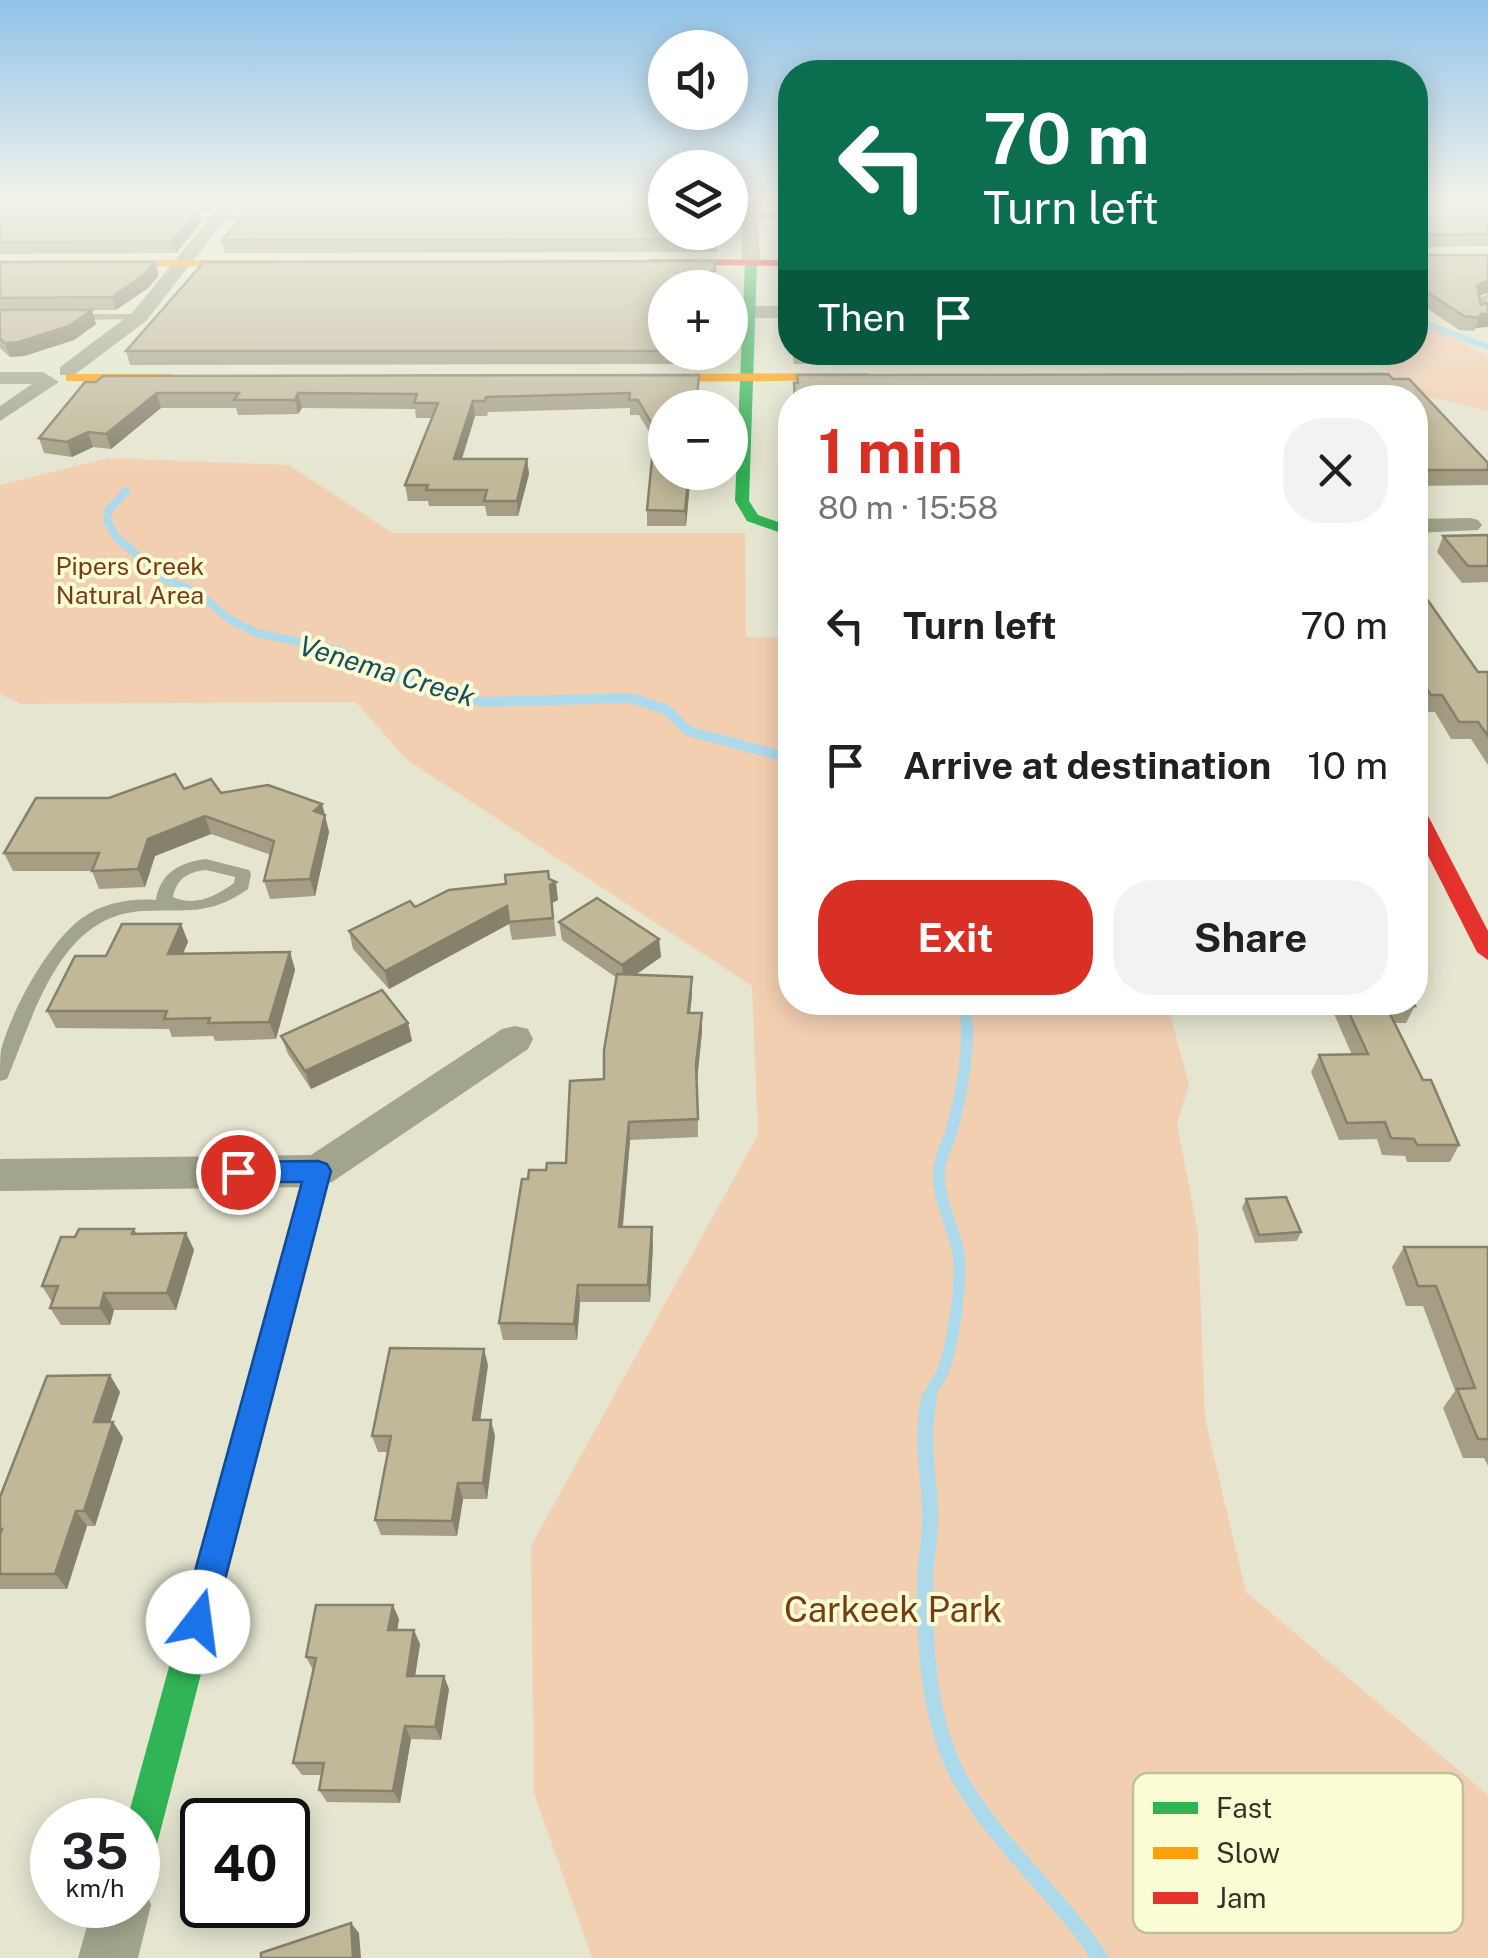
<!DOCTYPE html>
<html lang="en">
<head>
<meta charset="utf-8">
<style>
  :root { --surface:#fff; --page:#f2f2f2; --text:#202124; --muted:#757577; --accent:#d93025 }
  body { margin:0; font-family:"Public Sans",sans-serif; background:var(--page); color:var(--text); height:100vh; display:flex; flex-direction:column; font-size:38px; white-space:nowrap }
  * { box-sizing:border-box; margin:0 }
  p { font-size:32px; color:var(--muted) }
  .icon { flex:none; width:55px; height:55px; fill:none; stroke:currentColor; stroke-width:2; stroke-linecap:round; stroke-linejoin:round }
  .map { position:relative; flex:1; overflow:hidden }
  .sheet { position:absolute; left:778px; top:385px; width:650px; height:630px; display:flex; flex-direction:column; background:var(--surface); border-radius:40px; box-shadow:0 5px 25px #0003 }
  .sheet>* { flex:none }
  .hud { position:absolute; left:778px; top:60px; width:650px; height:305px; border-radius:40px; box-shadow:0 5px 25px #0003; background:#0b6e4f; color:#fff; overflow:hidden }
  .fabs { position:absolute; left:648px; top:30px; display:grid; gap:20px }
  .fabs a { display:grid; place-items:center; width:100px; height:100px; border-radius:50%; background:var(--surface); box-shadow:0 5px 25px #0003; font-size:50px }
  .speed { position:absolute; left:30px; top:1798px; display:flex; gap:20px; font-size:50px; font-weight:700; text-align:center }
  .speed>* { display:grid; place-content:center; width:130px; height:130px; border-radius:50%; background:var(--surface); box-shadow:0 5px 25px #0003; line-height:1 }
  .speed small { font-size:25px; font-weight:400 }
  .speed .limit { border:5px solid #111; border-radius:15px; background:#fff; color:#111 }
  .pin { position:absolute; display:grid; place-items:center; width:85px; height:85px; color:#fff; margin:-42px; border:5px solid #fff; border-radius:50%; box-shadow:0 2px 10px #0007 }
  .me { position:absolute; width:110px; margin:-55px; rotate:15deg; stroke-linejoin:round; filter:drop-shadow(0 0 8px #0008) }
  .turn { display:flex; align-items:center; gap:35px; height:210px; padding:0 40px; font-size:45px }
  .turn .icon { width:130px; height:130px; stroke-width:2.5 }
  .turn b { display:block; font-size:70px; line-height:85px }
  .then { display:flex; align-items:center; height:95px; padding:0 40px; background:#0003; gap:20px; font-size:38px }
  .round { display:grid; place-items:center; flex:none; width:105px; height:105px; border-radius:40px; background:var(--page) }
  .overview { display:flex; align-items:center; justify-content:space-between; height:170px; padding:0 40px }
  h1 { font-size:60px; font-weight:700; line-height:75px; color:var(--accent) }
  .action { display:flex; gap:20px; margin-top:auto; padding:20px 40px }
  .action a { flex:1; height:115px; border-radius:40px; background:var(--accent); color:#fff; font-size:40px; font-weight:700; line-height:115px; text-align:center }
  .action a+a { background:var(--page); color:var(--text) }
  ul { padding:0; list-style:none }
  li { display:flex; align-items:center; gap:30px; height:140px; padding:0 40px }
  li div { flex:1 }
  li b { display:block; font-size:38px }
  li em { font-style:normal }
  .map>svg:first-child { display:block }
</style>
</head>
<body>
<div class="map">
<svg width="1488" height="1958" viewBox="0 0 1488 1958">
  <rect width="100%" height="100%" fill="#e5e5d0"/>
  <g fill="#f3cfb2">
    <polygon points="1415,317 1488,357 1488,411 1416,394 1365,353 1415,352"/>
    <polygon points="108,458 289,465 392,533 745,533 746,637 790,638 790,1002 1167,1003 1189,1085 1177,1124 1198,1233 1205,1419 1246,1592 1488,1795 1488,1958 592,1958 534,1793 531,1546 758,1135 752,986 406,759 356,702 21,704 0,694 0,485"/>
  </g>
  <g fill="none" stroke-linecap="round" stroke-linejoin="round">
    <polyline stroke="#acdaeb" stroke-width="6" points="1415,320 1488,347"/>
    <polyline stroke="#acdaeb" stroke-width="8" points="126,491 108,511 107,520 116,537 166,580 197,592 229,619 257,633 313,645"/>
    <polyline stroke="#acdaeb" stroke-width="10" points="302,643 338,651 385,675 432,683 482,702 631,698 667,710 688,731 790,758"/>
    <path stroke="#acdaeb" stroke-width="12" d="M928,1401C930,1389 937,1384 942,1373C953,1347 963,1279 958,1251C952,1222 937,1200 939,1169C940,1156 948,1144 951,1132C962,1094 972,1041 964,1002"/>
    <path stroke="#acdaeb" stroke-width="16" d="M929,1398C921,1444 928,1467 930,1511C931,1534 926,1557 925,1579C924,1644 928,1721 960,1779C997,1845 1059,1895 1100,1958"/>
    <g fill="#a3a48c" fill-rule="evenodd">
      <rect x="730" y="214" width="60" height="4"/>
      <polygon points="173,216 265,216 269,218 265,220 176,220"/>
      <polygon points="1488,294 1486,313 1478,315 1476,300"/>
      <polygon points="139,314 142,315 142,319 70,320 65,317 70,314"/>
      <path d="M206,859L249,870L251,874L248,889C210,916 187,909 144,911C61,914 36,1010 9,1074L7,1079L0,1081C0,1071 0,1059 1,1050C12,1009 48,943 82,918C103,903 131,898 156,900C160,873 180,862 206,859ZM206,870L235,877L234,883C216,896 195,907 173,897C177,878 188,872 206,870Z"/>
    </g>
    <g fill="#a3a48c" fill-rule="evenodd">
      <polygon points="223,202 239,202 146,321 74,375 60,375 60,367 132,313"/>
      <polygon points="742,202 758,202 760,262 751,267 742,262"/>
      <polygon points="790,306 790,318 749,318 740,312 749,306"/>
      <polygon points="0,372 43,372 59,382 0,421 0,406 32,384 0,384"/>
      <polygon points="1470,518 1478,520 1482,525 1478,530 1415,533 1415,519"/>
      <polygon points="515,1026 528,1029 533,1039 528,1049 332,1182 318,1187 0,1191 0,1159 311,1155 502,1029"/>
      <polygon points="138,1882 143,1884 151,1905 138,1958 78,1958 93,1905 138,1905"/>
    </g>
    <g fill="#30b455" fill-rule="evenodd">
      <polygon points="751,259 757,262 749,501 758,515 790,526 790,536 747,521 735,501 745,262"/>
      <polygon points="318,1161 327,1164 331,1171 156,1848 151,1861 138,1866 138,1820 127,1820 305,1171 309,1164"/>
    </g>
    <g fill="#ff9f0a" fill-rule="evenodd">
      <polygon points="0,261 270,260 276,263 270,266 0,267"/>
      <polygon points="866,373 871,374 871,380 631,382 625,378 631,374"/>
      <polygon points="71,374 171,374 177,378 171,382 66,381 66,375"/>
    </g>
    <g fill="#e5322d" fill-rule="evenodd">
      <polygon points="650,259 790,260 790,266 646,264"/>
      <polygon points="1415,804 1425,810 1488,931 1488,960 1477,952 1415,830"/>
    </g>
  </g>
  <g fill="#a59e84">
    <polygon points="0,202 220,202 210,212 198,212 201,223 176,253 0,254"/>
    <polygon points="234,202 665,202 665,232 720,232 717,252 225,253 222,240 247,212 236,212"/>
    <rect x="781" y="202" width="9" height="27"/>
    <polygon points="1415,202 1488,202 1488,246 1416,247 1415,251 1419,255 1488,255 1488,293 1479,296 1481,305 1488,303 1474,331 1459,330 1415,300"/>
    <polygon points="715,261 715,284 708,288 665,288 665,352 701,352 700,364 130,365 126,351 204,262"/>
    <polygon points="0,262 159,275 148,288 116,310 92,310 96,324 74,340 24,356 10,357 0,348"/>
    <polygon points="792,352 1365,352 1362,363 794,364"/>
    <polygon points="1388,374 1488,463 1488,485 1415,486 1415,398 793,398 794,383 796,383 797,375"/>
    <polygon points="85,382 699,390 697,408 665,408 691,472 686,526 647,526 647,510 654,440 639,415 630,415 630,408 488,412 487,416 475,416 462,459 527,459 529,474 518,516 487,516 485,506 429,506 428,501 408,501 405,485 432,418 416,418 415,409 302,408 298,414 238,415 236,408 161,408 111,449 93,447 72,457 44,453 39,438"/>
    <polygon points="1488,535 1488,582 1462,583 1437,552 1443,536"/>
    <polygon points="1415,582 1478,672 1488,672 1488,765 1471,739 1451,739 1435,712 1424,712 1415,698"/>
    <polygon points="184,789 322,804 329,832 315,896 270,899 264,881 271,855 211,834 155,856 145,887 99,889 92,871 13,871 4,853 109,798"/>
    <polygon points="549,879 558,900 552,903 556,936 512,940 509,924 389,989 353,949 349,931 415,907"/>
    <polygon points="559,922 659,939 661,957 635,975 692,977 692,995 690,1013 702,1031 697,1081 698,1137 630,1140 623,1227 653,1244 650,1302 580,1302 577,1340 503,1340 499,1323 528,1179 546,1170 566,1163 604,1079 617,978 562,940"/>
    <polygon points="181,924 188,942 182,954 290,952 295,970 276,1039 215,1041 213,1036 172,1037 169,1029 56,1028 47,1011 106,956"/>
    <polygon points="1294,1002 1413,1002 1415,1006 1406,1023 1394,1023 1423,1080 1459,1145 1450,1162 1407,1162 1405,1156 1382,1155 1377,1139 1339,1140 1311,1072 1319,1055 1352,1055 1331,1007 1296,1008"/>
    <polygon points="408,1023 412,1041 311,1089 288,1054 281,1036"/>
    <polygon points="1246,1199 1301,1232 1297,1241 1255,1243 1242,1208"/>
    <polygon points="134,1229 137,1234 186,1233 194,1250 176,1310 114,1310 110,1325 61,1325 50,1308 52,1302 42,1286 75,1237"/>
    <polygon points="1404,1247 1488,1247 1488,1466 1484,1458 1463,1458 1443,1408 1455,1391 1423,1306 1406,1306 1392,1267"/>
    <polygon points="488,1365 480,1420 495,1436 487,1499 463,1499 457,1536 381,1535 375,1520 388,1452 378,1452 372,1436"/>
    <polygon points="120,1392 110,1422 113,1422 123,1438 95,1526 87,1526 67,1589 0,1589 0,1497"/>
    <polygon points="399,1619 397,1630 420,1644 415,1676 449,1689 441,1740 411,1739 400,1803 327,1802 319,1790 322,1775 302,1775 293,1763 313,1670 306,1657"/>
  </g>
  <g fill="#86816b">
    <polygon points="208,202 220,202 210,212"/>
    <polygon points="198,211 201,223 176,253 173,241"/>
    <polygon points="715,261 715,284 706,288 707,273"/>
    <polygon points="155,262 159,275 148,288 116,310 112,297"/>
    <polygon points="1488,281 1488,293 1473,298 1477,285"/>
    <polygon points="92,310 96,324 74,340 24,356 10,357 5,343"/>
    <polygon points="1481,314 1488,314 1488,327 1476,328 1474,331"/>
    <polygon points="157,393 161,408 111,449 106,434"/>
    <polygon points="298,393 302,408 298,414 295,400"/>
    <polygon points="473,401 475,416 457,474 454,459"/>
    <polygon points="88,432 93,447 72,457 67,442"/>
    <polygon points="527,459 529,474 518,516 517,501"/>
    <polygon points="689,472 691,472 686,526 685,511"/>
    <polygon points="322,804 329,832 315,896 310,879 314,811"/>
    <polygon points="205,816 211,834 155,856 145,887 138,869 148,839"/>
    <polygon points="556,882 558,900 552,903 556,936 550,885"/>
    <polygon points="507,906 509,924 389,989 385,971"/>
    <polygon points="181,924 188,942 175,972 168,954"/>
    <polygon points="659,939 661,957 624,983 622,965"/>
    <polygon points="290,952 295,970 276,1039 269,1022"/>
    <polygon points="692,977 692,995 688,1030 688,1013"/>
    <polygon points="702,1013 702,1031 697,1081 698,1137 696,1064"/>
    <polygon points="408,1023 412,1041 311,1089 305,1071"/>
    <polygon points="629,1122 630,1140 621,1244 619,1227"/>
    <polygon points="652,1227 653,1244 650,1302 648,1285"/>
    <polygon points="186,1233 194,1250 176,1310 167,1293"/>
    <polygon points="578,1285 580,1302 577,1340 574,1324"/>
    <polygon points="104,1293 114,1310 110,1325 100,1308"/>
    <polygon points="484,1349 488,1365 478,1436 473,1420"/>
    <polygon points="110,1375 120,1392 105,1438 94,1422"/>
    <polygon points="491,1420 495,1436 487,1499 483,1483"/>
    <polygon points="113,1422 123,1438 95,1526 84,1511"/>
    <polygon points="458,1483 463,1499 457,1536 452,1521"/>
    <polygon points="76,1511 87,1526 67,1589 55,1574"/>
    <polygon points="393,1605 399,1619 395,1644 388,1630"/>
    <polygon points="414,1630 420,1644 413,1689 407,1676"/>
    <polygon points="444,1676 449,1689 441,1740 435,1727"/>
    <polygon points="405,1726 411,1739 400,1803 393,1791"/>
    <polygon points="351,1923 359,1933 361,1958 353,1958"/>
  </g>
  <g fill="#c0b899" stroke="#86816b" stroke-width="2.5">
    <polygon points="1415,202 1488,202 1488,234 1416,235 1415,251 1419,255 1488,255 1488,281 1477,285 1481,305 1488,303 1488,314 1481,314 1479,318 1464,316 1419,287 1415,282"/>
    <polygon points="665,209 665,232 718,232 717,240 222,240 248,211"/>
    <polygon points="782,209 790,209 790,217 781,217"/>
    <polygon points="198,211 173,241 0,242 0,212"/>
    <polygon points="715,261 715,271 707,273 706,288 665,288 665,351 126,351 204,262"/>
    <polygon points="0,262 155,262 144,275 112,297 0,298"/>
    <polygon points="0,310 92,310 69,326 19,342 5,343 0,339"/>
    <polygon points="1388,374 1393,379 1409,379 1488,463 1488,470 1415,470 1415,398 1227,398 1226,395 795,398 794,383 798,383 797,375"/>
    <polygon points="699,375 696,408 665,408 665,472 689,472 685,511 647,510 655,429 638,400 629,400 630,393 486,397 485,401 473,401 454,459 527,459 517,501 484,501 487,490 426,490 428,485 405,485 438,403 414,403 417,394 298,393 295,400 234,400 239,393 157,393 106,434 88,432 67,442 39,438 85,382 96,382 103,376"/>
    <polygon points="1488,535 1488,566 1468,566 1443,536"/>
    <polygon points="1415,582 1478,672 1488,672 1488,736 1478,722 1459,722 1442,695 1431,695 1415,670"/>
    <polygon points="175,774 184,789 211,779 221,793 268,785 322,804 314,811 325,815 310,879 264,881 274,841 205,816 148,839 138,869 92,871 99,853 4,853 36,798 109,798"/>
    <polygon points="548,871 549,879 556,882 550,885 553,918 509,922 507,906 385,971 349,931 410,901 415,907 449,890 506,884 505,875"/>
    <polygon points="597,898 659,939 622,965 559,922"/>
    <polygon points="122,924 181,924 168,954 290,952 269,1022 208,1023 210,1018 164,1019 167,1011 47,1011 75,956 106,956"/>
    <polygon points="617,974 692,977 688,1013 702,1013 696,1064 698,1119 629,1122 619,1227 652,1227 648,1285 578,1285 574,1324 499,1323 522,1179 528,1179 529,1170 546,1170 547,1163 566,1163 570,1081 604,1079 604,1050"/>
    <polygon points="382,990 408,1023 305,1071 281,1036"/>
    <polygon points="1344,1002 1413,1002 1415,1006 1386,1006 1423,1080 1431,1080 1459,1145 1417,1145 1414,1139 1391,1138 1385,1122 1347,1123 1319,1055 1368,1054"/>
    <polygon points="1286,1197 1301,1232 1259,1235 1246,1199"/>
    <polygon points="79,1229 134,1229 132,1234 186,1233 167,1293 104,1293 100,1308 50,1308 58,1286 42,1286 61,1237 75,1237"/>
    <polygon points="1404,1247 1488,1247 1488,1439 1478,1439 1457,1389 1475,1388 1436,1286 1418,1286"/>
    <polygon points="390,1348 484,1349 473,1420 491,1420 483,1483 458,1483 452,1521 375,1520 391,1436 372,1436"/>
    <polygon points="110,1375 94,1422 113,1422 84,1511 76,1511 55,1574 0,1574 0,1535 2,1529 0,1529 0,1497 47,1376"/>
    <polygon points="316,1605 393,1605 388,1630 414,1630 407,1676 444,1676 435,1727 405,1726 393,1791 319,1790 324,1763 293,1763 316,1658 306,1657"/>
    <polygon points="351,1923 353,1958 261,1958 261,1953"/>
  </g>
  <linearGradient id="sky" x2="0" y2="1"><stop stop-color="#90c3e9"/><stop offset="0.42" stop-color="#f3f3ea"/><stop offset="1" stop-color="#f3f3ea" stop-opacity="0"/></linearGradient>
  <rect width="1488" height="476" fill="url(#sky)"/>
  <polygon fill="#1a73e8" stroke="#114b97" stroke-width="2.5" points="318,1161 327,1164 331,1171 214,1622 209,1634 198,1639 186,1634 181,1622 302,1182 238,1182 229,1179 225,1172 229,1165 238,1162"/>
  <g text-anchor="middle" stroke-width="8" stroke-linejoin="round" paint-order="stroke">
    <g font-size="25" fill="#783c15" stroke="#fafcd4">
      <text x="130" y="575">Pipers Creek<tspan x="130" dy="29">Natural Area</tspan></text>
    </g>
    <g font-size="28" font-style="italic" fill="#194e64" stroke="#fafcd4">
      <text transform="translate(387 671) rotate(17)" y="10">Venema Creek</text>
    </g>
    <g font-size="35" fill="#783c15" stroke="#fafcd4">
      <text x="893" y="1622">Carkeek Park</text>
    </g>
  </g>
  <rect x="1133" y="1773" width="330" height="160" rx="15" fill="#fafcd4" stroke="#bec09f" stroke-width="2.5"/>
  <rect x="1153" y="1802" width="45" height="12" fill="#30b455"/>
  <rect x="1153" y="1847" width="45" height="12" fill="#ff9f0a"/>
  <rect x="1153" y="1892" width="45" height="12" fill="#e5322d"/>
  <g font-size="28" fill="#323324">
    <text x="1216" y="1818">Fast</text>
    <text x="1216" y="1863">Slow</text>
    <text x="1216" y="1908">Jam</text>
  </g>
</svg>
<div class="fabs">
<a><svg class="icon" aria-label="sound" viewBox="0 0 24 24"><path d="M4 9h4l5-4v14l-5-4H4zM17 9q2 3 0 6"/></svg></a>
<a><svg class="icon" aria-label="layers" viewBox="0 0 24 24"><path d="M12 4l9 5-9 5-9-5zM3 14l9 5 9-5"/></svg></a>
<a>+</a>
<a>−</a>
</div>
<div class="speed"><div>35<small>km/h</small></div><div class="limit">40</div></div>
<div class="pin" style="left:238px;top:1172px;background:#d93025"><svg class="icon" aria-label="arrive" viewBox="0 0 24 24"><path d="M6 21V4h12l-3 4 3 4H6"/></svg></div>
<svg class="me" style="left:198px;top:1622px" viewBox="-20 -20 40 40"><circle r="19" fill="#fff"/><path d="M0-13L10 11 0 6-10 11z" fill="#1a73e8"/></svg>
<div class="hud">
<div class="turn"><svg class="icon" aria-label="left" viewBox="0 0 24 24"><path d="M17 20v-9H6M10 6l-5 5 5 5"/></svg><div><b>70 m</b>Turn left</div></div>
<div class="then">Then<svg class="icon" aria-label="arrive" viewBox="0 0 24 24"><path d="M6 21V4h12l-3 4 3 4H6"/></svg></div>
</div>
<section class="sheet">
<div class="overview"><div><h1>1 min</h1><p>80 m · 15:58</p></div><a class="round"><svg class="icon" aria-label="close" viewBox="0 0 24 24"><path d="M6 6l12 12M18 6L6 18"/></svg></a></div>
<ul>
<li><svg class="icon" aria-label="left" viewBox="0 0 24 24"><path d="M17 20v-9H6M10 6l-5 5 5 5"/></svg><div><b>Turn left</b></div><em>70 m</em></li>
<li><svg class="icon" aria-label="arrive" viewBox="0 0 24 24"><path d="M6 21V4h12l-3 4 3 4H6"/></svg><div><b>Arrive at destination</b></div><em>10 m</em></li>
</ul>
<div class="action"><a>Exit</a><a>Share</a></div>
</section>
</div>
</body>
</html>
